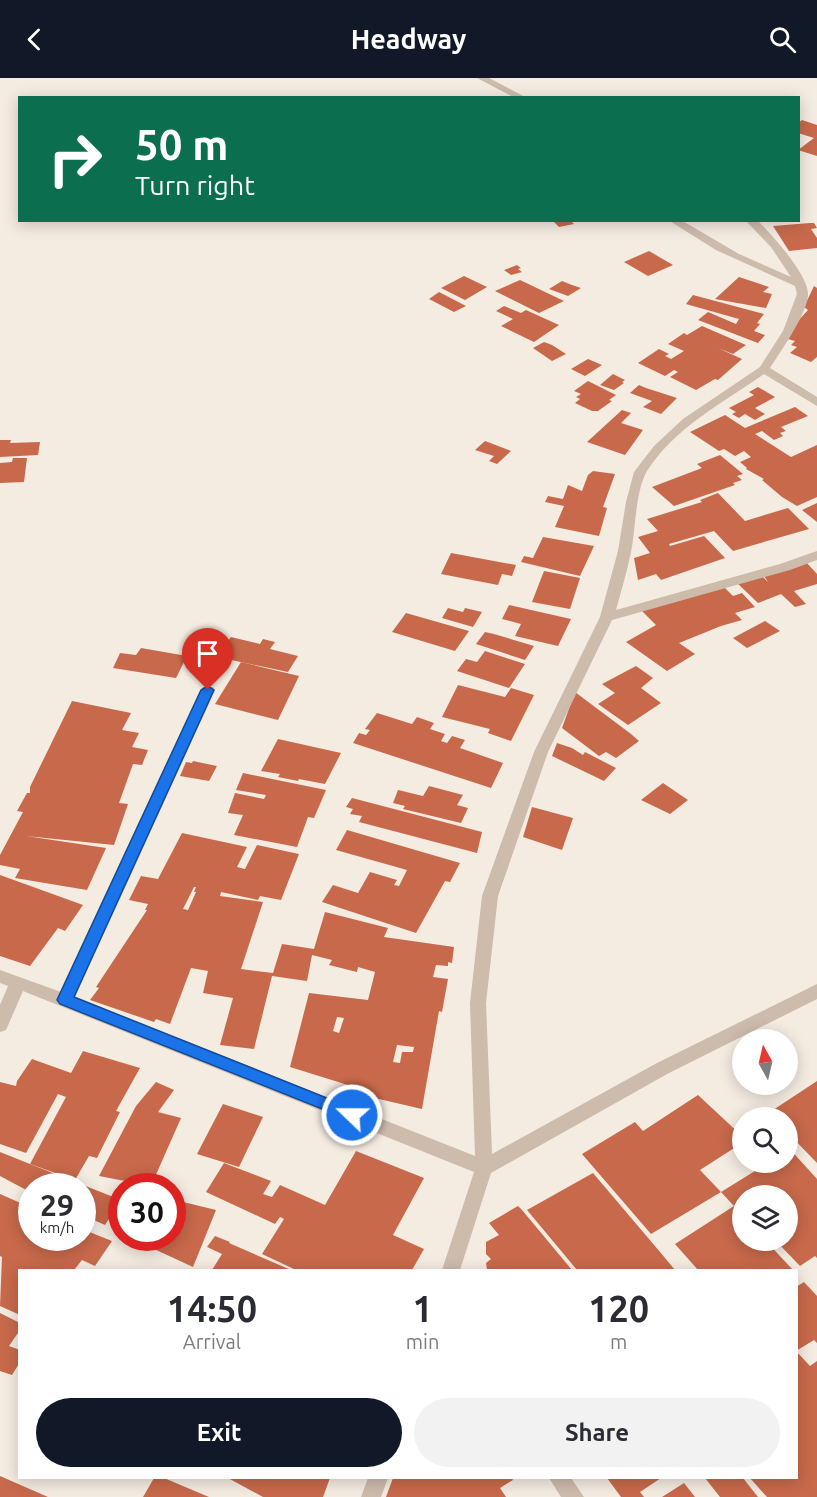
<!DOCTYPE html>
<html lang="en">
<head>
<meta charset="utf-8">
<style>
  :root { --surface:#fff; --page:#f2f2f3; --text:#2b2b33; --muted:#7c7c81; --accent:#111827 }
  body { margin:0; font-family:Ubuntu,sans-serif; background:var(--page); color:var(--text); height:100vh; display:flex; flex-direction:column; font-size:22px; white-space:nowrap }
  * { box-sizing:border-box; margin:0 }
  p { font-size:20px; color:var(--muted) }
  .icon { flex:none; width:33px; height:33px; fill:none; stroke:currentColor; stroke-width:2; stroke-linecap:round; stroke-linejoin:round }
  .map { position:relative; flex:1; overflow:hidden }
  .details { position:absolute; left:18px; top:1191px; width:780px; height:210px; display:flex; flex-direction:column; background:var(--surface); border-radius:0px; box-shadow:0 3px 15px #0003 }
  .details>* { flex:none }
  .banner { position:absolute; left:18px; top:18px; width:782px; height:126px; border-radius:0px; box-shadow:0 3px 15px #0003; background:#0b6e4f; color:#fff; overflow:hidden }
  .needle { width:39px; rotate:352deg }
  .tools { position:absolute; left:732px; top:951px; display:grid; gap:12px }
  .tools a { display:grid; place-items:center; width:66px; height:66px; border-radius:50%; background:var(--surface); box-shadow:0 3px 15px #0003; font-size:30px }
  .speed { position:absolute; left:18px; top:1095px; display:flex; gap:12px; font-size:30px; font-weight:700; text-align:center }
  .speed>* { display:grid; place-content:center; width:78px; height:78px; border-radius:50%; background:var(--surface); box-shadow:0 3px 15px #0003; line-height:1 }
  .speed small { font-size:15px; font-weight:400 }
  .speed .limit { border:9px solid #d22; background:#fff; color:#111 }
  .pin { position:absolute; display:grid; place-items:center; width:51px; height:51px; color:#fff; margin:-62px -26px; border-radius:50% 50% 50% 0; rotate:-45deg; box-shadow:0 0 6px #0007 }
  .pin .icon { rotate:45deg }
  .me { position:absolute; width:66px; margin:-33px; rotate:292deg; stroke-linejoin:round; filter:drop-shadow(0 0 4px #0008) }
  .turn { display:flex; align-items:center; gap:21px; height:126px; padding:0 18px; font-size:27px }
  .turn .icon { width:78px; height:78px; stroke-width:2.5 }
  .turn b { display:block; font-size:42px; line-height:51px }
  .eta { display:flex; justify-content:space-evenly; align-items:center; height:102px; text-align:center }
  .eta b { font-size:36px; font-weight:600; line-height:42px }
  .action { display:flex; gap:12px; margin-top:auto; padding:12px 18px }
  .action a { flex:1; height:69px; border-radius:36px; background:var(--accent); color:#fff; font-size:24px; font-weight:600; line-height:69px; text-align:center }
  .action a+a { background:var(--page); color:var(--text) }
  header { display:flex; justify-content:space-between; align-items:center; height:78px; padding:0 18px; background:var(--accent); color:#fff; font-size:27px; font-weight:600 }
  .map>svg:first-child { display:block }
</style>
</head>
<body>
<header><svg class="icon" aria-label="back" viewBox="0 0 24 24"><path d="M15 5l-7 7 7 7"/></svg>Headway<svg class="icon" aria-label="search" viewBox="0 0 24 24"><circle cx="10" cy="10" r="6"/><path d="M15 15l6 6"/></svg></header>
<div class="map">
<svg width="817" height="1419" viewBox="0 0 817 1419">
  <rect width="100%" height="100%" fill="#f4ebe1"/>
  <g fill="#c8694b" fill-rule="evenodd">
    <polygon points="802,42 817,47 817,78 798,72 814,60 798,55 798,45"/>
    <polygon points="552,142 570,142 574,146 559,149"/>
    <polygon points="810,145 814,145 817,150 811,151 817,160 817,170 789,173 773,148"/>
    <polygon points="649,173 673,187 648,198 624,184"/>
    <polygon points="517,187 521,190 518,191 522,194 511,197 504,192"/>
    <polygon points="464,198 487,209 465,222 441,210"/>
    <polygon points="739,199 769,209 763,214 772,216 766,230 715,221"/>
    <polygon points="520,202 564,223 539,235 495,213"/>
    <polygon points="562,203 572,207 581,210 568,218 549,211"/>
    <polygon points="814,208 817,210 817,279 811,284 790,275 797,269 791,267 795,263 788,261 797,244 808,232 804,229"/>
    <polygon points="439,214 466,228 454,234 429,221"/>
    <polygon points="693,217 764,236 757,245 760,246 754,253 765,257 758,265 698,242 708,234 736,246 739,241 686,226"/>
    <polygon points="504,228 521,235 526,232 559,247 534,264 501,248 513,241 496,233"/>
    <polygon points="702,248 746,267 733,276 718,270 742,281 718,302 715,301 696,312 670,299 678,294 674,292 665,298 638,285 659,271 669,276 665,278 671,281 684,273 668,266 684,255 687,257"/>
    <polygon points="544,264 552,267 566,276 552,283 533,270"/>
    <polygon points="588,281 602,287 585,298 571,291"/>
    <polygon points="613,296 625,302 622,304 624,305 614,312 600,307"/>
    <polygon points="588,303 616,317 609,322 612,323 598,333 592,333 575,325 580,321 576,319 581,316 574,313"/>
    <polygon points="639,307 646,310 677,320 661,336 643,329 652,323 630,315"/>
    <polygon points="758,309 775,319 755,330 765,336 755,342 745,336 739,340 732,336 736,334 729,330 754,317 749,314"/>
    <polygon points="795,329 808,338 781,349 786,353 780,355 783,358 774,362 762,353 755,356 791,379 817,367 817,419 797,428 782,419 762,402 764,401 746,391 747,390 740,384 751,379 744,373 735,378 724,371 719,373 690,354 725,337 745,350"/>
    <polygon points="622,332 631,335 621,345 643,352 625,377 587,364"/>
    <polygon points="0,362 11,362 10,365 40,364 38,377 0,379"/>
    <polygon points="485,363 511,373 497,386 489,383 494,378 475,372"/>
    <polygon points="720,377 743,396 737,398 742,402 733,405 735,407 674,428 652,409 702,390 697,386"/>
    <polygon points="13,380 27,380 24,404 0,405 0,385 12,384"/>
    <polygon points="593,393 615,396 603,429 607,430 599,458 555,449 564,428 545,424 548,418 563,421 568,407 582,413 588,397"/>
    <polygon points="718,415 745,443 788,430 809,451 733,473 714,453 669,466 670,468 704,458 725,480 661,502 656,496 638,502 634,480 650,475 638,459 658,453 647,441 702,424 700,422"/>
    <polygon points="817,425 817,444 802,432"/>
    <polygon points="543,459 594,468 580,498 521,484 524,478 533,480"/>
    <polygon points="451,475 516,487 512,498 502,496 498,507 441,496"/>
    <polygon points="806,484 817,496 817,506 794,513 806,526 795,529 781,516 758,525 736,504 759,495 768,504 762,495"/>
    <polygon points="544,493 580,500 570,531 532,524"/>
    <polygon points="722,507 733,518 742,515 755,529 735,535 742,542 721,548 679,565 695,576 667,593 626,564 656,547 641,532"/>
    <polygon points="509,527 571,541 558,568 515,558 521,546 502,541"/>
    <polygon points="448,530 463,534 465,530 482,534 473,549 442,540"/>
    <polygon points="406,535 469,553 455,573 392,554"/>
    <polygon points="765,543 780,553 747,570 733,560"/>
    <polygon points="485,554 494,556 534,568 525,582 476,566"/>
    <polygon points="231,559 260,566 263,561 275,564 270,571 298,578 288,594 217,579"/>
    <polygon points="141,570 187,578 176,600 113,590 120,575 136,577"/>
    <polygon points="485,573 525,586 509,610 457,593 466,581 477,584"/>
    <polygon points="241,584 299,598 278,642 215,626"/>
    <polygon points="636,588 653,600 641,610 661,625 628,647 598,626 615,615 602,606"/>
    <polygon points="458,607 505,619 511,610 534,617 511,663 488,655 490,651 442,639"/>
    <polygon points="575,614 631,656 639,663 616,680 606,674 599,678 562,650"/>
    <polygon points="72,623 131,635 122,652 139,655 132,669 148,672 142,687 133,686 119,725 128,726 114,767 26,758 106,770 87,812 15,800 20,791 0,787 0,777 23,734 17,733 27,715 30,715 30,709"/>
    <polygon points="377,635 412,646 417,639 434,645 430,651 445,656 441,663 447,665 452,658 465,662 460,670 503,685 491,710 353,665 359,655 366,657 370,652 365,651"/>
    <polygon points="278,661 341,675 325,706 299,701 298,703 278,699 280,696 261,693"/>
    <polygon points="557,665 572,670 583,677 585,674 616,690 604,703 552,678"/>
    <polygon points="193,683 217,688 209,703 180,698 186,684 192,685"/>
    <polygon points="243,695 326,712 314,740 308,739 297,769 234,757 243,737 228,735 235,715 264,721 266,717 236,712"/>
    <polygon points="663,705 688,722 670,736 641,722"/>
    <polygon points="429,708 463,717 457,727 468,730 461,745 403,731 405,728 393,725 398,712 423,718"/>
    <polygon points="352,720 482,754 477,775 359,744 362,738 350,736 353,731 346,729"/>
    <polygon points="532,729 573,740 562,772 523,759"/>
    <polygon points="347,752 460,785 450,804 445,803 416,855 322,824 333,807 358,815 370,794 397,802 394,807 399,808 407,792 336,772"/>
    <path d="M182,755L247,769L237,789L245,791L257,767L299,776L281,822L260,818L258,822L221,814L220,818L263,824L241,891L273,895L282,866L314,871L325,834L388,850L384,859L454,869L452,885L448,884V888L436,887L433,899L448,901L442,934L439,933L422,1031L349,1014L351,1008L290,989L309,915L368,922L375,894L358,889L357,894L329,887L332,882L312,877L307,903L272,898L254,971L220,967L233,920L203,915L208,893L191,890L170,946L156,941L154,944L90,922L99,910L96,909L147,832H145L148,826L129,822L141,798L158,801ZM194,809H196L194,814H196L188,832L183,831ZM337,939L344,940L339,955L333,953ZM397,967L414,969L413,974H402L400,985L393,984Z"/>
    <polygon points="0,797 83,827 65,853 58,850 30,888 0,878"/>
    <polygon points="83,973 140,990 116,1033 120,1034 97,1080 89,1078 75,1102 30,1086 66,1019 58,1016 26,1075 0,1066 0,1004 16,1008 17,1003 32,981 71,995"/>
    <polygon points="817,1003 817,1085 788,1055 788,1040 770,1040 767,1036"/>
    <polygon points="156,1004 174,1012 158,1034 181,1040 151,1108 99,1098 136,1028"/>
    <polygon points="698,1017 742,1058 742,1065 700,1092 721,1114 651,1156 582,1076 635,1044 643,1053"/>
    <polygon points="223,1026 263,1039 239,1089 197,1076"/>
    <polygon points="788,1069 817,1101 817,1180 815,1178 800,1188 775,1162 788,1162 788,1118 742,1118 742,1162 765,1162 793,1192 698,1192 675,1166 734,1128 721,1114 763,1088 760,1084 788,1084"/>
    <polygon points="356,1073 424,1100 393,1157 424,1171 412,1192 296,1192 262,1176 284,1141 280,1139 275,1146 206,1114 224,1085 271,1103 263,1116 272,1119 280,1107 325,1127"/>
    <polygon points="0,1074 30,1086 121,1122 105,1147 82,1137 82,1108 32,1108 32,1115 0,1098"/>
    <polygon points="593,1095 660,1174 675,1192 577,1192 527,1132"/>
    <polygon points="0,1116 25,1127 32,1118 32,1160 82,1160 82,1151 112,1163 95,1188 82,1182 74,1192 20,1192 20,1237 0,1228 2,1179 0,1178"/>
    <polygon points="175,1122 216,1132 193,1189 154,1171 160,1160 172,1160 172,1128"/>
    <polygon points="518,1128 522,1132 572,1192 487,1192 486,1185 491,1181 486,1176 486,1164 499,1157 489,1145"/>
    <polygon points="215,1158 230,1164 229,1165 291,1192 212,1192 222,1176 207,1169"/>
    <polygon points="804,1204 817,1218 817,1265 814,1262 796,1273 796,1209"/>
    <polygon points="0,1235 20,1245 20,1252 9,1268 20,1272 20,1284 12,1297 0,1293"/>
    <polygon points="796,1273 810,1288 817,1283 817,1419 767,1419 750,1400 796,1400"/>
    <polygon points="0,1398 48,1419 0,1419"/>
    <polygon points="154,1400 164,1400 209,1419 143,1419"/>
    <polygon points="228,1400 330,1400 323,1419 263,1419"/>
    <polygon points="393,1400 512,1400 513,1402 500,1410 506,1419 386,1419"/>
    <polygon points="607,1400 661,1400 640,1414 644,1419 621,1419"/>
    <polygon points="705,1400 743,1400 758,1419 720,1419"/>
    <polygon points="684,1405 695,1419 662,1419"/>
  </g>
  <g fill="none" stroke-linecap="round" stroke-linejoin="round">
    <g fill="#cdbbac" fill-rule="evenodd">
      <polygon points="477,0 489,0 527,20 515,20"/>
      <path d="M668,142H681L739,176L791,199L771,169L745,142H757C771,156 809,197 808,217C807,236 781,273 770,290L817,319V328L764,296C724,324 674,350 647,393C635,414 636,450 631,474C627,494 621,513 616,532L780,486L817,473V482L790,492L612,542L548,674L498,818L486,925L492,1076L657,985L817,906V921L669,995L491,1095L460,1192H442L474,1094L23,913L6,952L0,954V927L8,908L0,905V892L61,914L201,612L203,609H213L215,612L75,919L475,1078L470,925L482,818L534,674L600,539L618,473L626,424L634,394L654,368L683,341L760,289L783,253L797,216L795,208L716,172Z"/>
      <polygon points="368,1400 388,1400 381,1419 361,1419"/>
      <polygon points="549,1400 571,1400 584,1419 561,1419"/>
    </g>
  </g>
  <polygon fill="#1a73e8" stroke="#114b97" stroke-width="1.5" points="208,608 214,612 74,919 357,1032 360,1037 357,1041 352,1043 60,926 57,922 201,612"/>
</svg>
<div class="tools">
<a><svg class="needle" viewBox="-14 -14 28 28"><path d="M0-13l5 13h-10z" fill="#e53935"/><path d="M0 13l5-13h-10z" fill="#7c7c81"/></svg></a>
<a><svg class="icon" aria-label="search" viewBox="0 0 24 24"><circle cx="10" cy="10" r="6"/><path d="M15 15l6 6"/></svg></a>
<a><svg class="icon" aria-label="layers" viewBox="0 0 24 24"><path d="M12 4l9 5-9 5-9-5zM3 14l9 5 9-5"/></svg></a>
</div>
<div class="speed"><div>29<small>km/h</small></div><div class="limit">30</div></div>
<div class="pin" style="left:208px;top:612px;background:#d93025"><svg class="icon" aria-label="arrive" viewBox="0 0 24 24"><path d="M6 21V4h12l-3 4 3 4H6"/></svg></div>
<svg class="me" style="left:352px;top:1037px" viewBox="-20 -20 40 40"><circle r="17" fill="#1a73e8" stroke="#fff" stroke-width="3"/><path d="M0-11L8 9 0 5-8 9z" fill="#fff"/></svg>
<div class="banner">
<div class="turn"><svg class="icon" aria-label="right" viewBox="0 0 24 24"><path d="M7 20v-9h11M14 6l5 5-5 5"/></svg><div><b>50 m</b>Turn right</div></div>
</div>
<section class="details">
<div class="eta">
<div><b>14:50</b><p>Arrival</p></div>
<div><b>1</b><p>min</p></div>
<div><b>120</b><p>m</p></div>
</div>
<div class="action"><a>Exit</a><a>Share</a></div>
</section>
</div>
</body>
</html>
